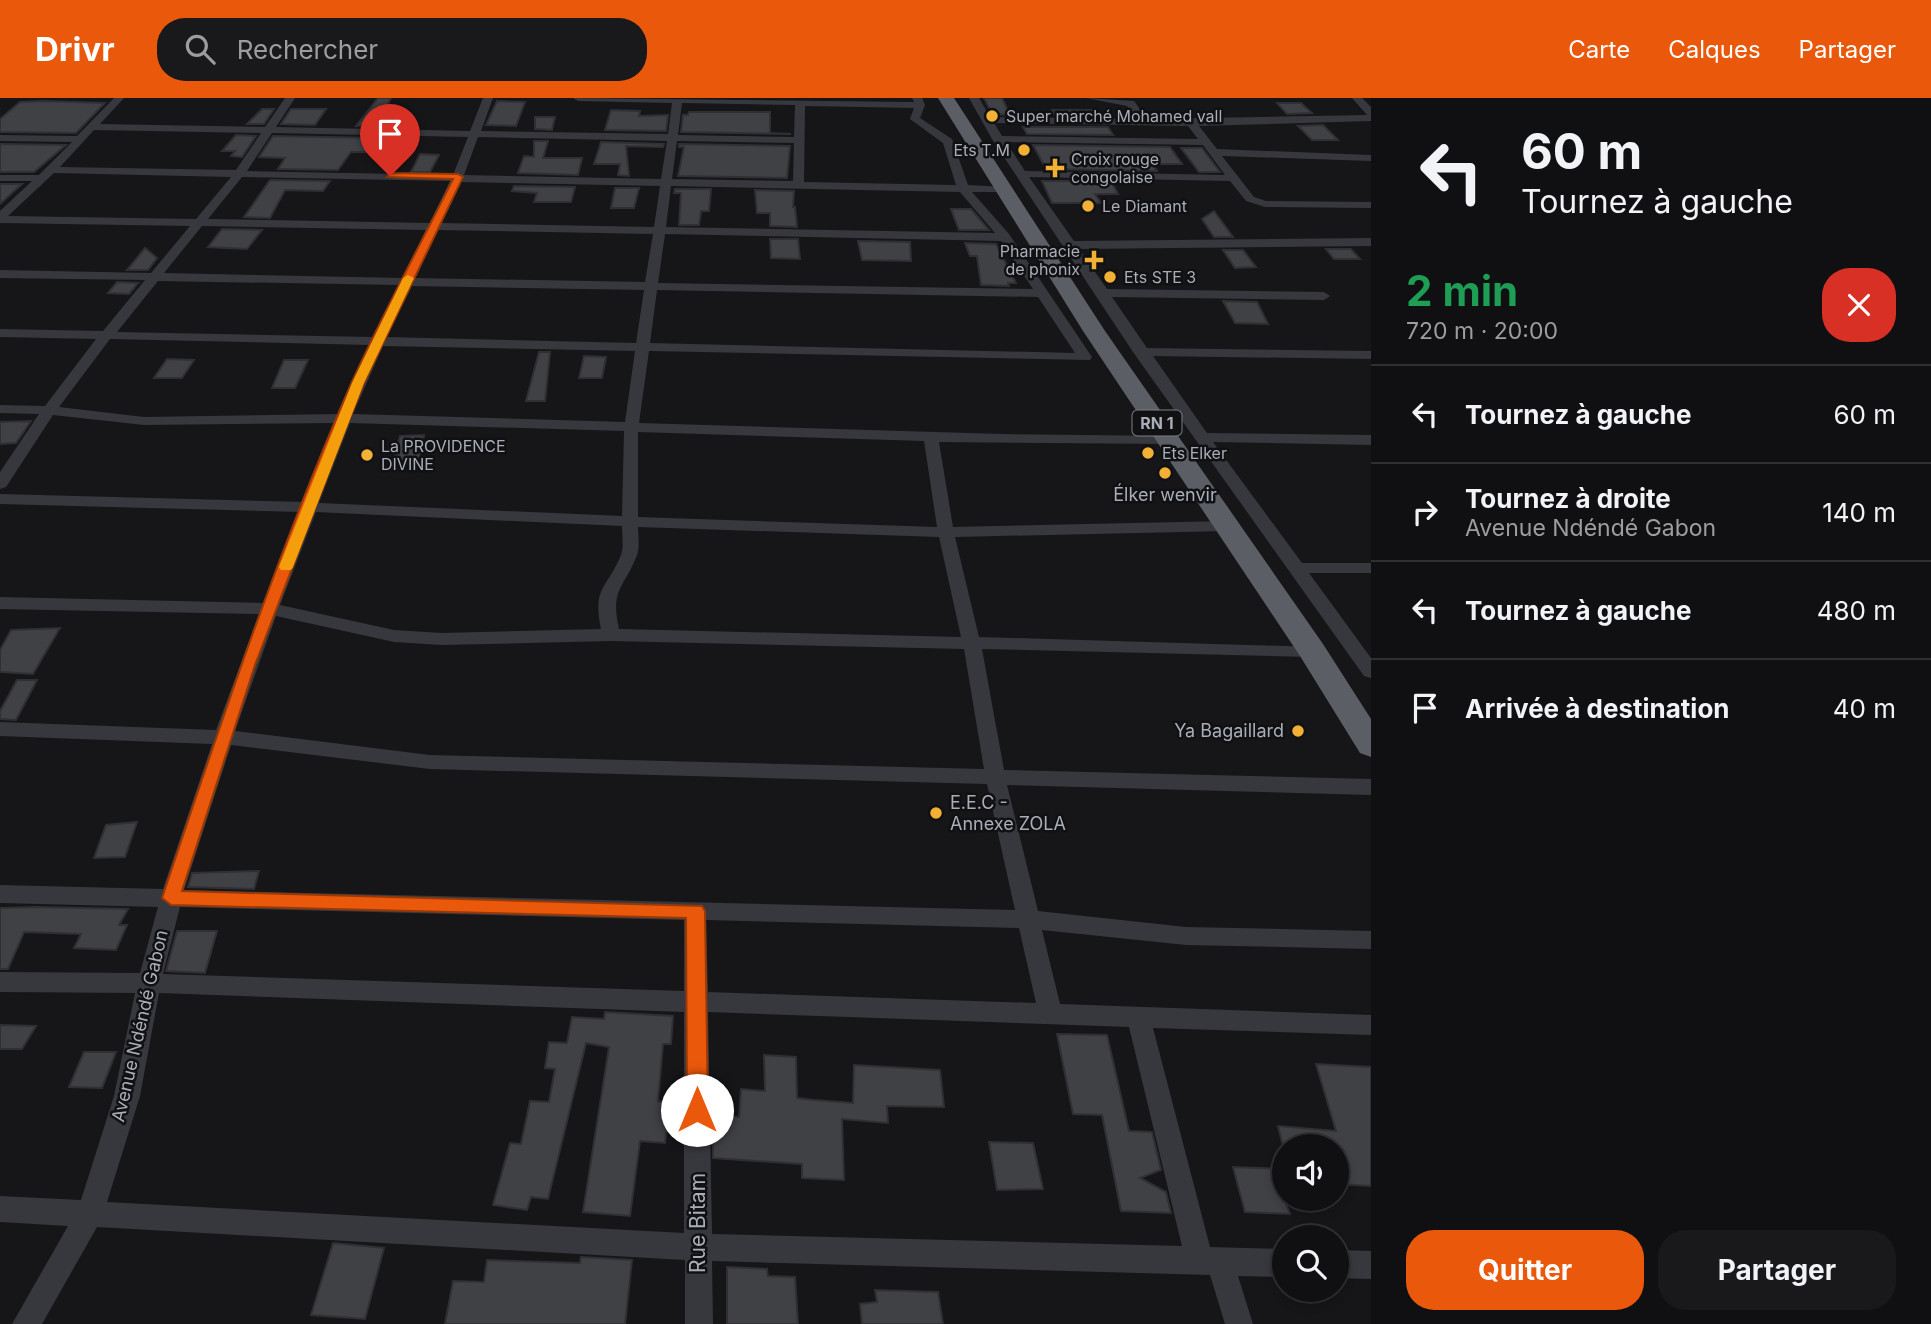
<!DOCTYPE html>
<html lang="fr">
<head>
<meta charset="utf-8">
<style>
  :root { --surface:#101012; --page:#19191b; --text:#f1f3f6; --muted:#9c9d9f; --line:#303032; --accent:#ea580c }
  body { margin:0; font-family:Inter,sans-serif; background:var(--page); color:var(--text); height:100vh; display:flex; flex-direction:column; font-size:26px; white-space:nowrap }
  * { box-sizing:border-box; margin:0 }
  p { font-size:23px; color:var(--muted) }
  .icon { flex:none; width:38px; height:38px; fill:none; stroke:currentColor; stroke-width:2; stroke-linecap:round; stroke-linejoin:round }
  .map { position:relative; flex:1; overflow:hidden }
  .drawer { display:flex; flex-direction:column; background:var(--surface); width:560px }
  .drawer>* { flex:none }
  .hud { background:#101012; color:var(--text); overflow:hidden }
  .fabs { position:absolute; left:1272px; top:1036px; display:grid; gap:14px }
  .fabs a { display:grid; place-items:center; width:77px; height:77px; border-radius:50%; background:var(--surface); box-shadow:0 4px 10px #0003,0 0 0 2px var(--line); font-size:35px }
  .pin { position:absolute; display:grid; place-items:center; width:60px; height:60px; color:#fff; margin:-72px -30px; border-radius:50% 50% 50% 0; rotate:-45deg; box-shadow:0 0 7px #0007 }
  .pin .icon { rotate:45deg }
  .me { position:absolute; width:77px; margin:-38px; rotate:0deg; stroke-linejoin:round; filter:drop-shadow(0 0 5px #0008) }
  .turn { display:flex; align-items:center; gap:24px; height:147px; padding:0 35px; font-size:32px }
  .turn .icon { width:91px; height:91px; stroke-width:2.5 }
  .turn b { display:block; font-size:49px; line-height:60px }
  .round { display:grid; place-items:center; flex:none; width:74px; height:74px; border-radius:28px; background:var(--page) }
  .overview { display:flex; align-items:center; justify-content:space-between; height:119px; padding:0 35px }
  h1 { font-size:42px; font-weight:700; line-height:52px; color:#1e9e55 }
  .cta { display:flex; gap:14px; margin-top:auto; padding:14px 35px }
  .cta a { flex:1; height:80px; border-radius:28px; background:var(--accent); color:#fff; font-size:28px; font-weight:700; line-height:80px; text-align:center }
  .cta a+a { background:var(--page); color:var(--text) }
  ul { padding:0; list-style:none }
  li { display:flex; align-items:center; gap:21px; height:98px; padding:0 35px; border-top:2px solid var(--line) }
  li div { flex:1 }
  li b { display:block; font-size:26px }
  li em { font-style:normal }
  header { display:flex; align-items:center; gap:42px; box-sizing:border-box; height:98px; padding:0 35px; background:var(--accent); color:#fff }
  header strong { font-size:33px }
  nav { display:flex; gap:38px; margin-inline-start:auto; font-size:24px }
  .search { width:490px; height:63px; background:var(--page); display:flex; align-items:center; gap:18px; box-sizing:border-box; padding:0 24px; border-radius:28px; color:var(--muted); font-size:26px }
  main { display:flex; flex:1; min-height:0 }
  .map>svg:first-child { display:block }
</style>
</head>
<body>
<header>
<strong>Drivr</strong>
<div class="search"><svg class="icon" aria-label="search" viewBox="0 0 24 24"><circle cx="10" cy="10" r="6"/><path d="M15 15l6 6"/></svg>Rechercher</div>
<nav><a>Carte</a><a>Calques</a><a>Partager</a></nav>
</header>
<main>
<div class="map">
<svg width="1371" height="1226" viewBox="0 0 1371 1226">
  <rect width="100%" height="100%" fill="#161618"/>
  <g fill="#404145" stroke="#303034" stroke-width="2">
    <polygon points="378,0 391,0 378,28 356,28"/>
    <polygon points="984,0 1002,0 1010,17 992,16"/>
    <polygon points="497,3 525,4 516,28 486,27"/>
    <polygon points="20,4 43,3 105,5 76,35 0,34 0,21"/>
    <polygon points="1277,5 1301,5 1312,15 1287,16"/>
    <polygon points="262,11 274,11 264,26 247,26"/>
    <polygon points="291,11 326,11 315,27 281,26"/>
    <polygon points="611,12 640,13 639,18 668,17 666,33 605,32"/>
    <polygon points="1052,12 1096,12 1100,18 1055,17"/>
    <polygon points="689,14 770,14 770,35 791,36 681,34 683,17 688,17"/>
    <polygon points="535,19 555,19 552,32 535,31"/>
    <polygon points="1323,27 1338,42 1312,42 1298,28"/>
    <polygon points="1023,29 1108,29 1113,37 1027,36"/>
    <polygon points="236,37 256,38 242,59 231,58 235,53 222,53"/>
    <polygon points="273,38 374,40 367,54 351,54 338,72 278,71 285,60 259,59"/>
    <polygon points="534,43 548,43 543,60 582,60 578,77 518,75 524,58 534,59"/>
    <polygon points="601,44 664,46 663,49 626,48 629,78 618,77 620,66 594,66"/>
    <polygon points="0,46 66,47 34,74 0,74"/>
    <polygon points="679,46 790,48 787,80 678,78 684,49 679,49"/>
    <polygon points="1033,47 1170,49 1182,66 1153,66 1157,73 1046,71"/>
    <polygon points="1181,50 1202,50 1220,74 1199,74"/>
    <polygon points="420,56 439,57 430,74 411,74"/>
    <polygon points="270,82 330,83 323,93 285,92 270,120 244,119"/>
    <polygon points="1042,83 1111,83 1118,96 1095,96 1101,105 1052,105"/>
    <polygon points="0,86 22,86 0,106"/>
    <polygon points="514,88 575,89 571,104 534,104 537,95 512,93"/>
    <polygon points="615,90 639,90 634,110 611,110"/>
    <polygon points="675,91 711,91 709,113 701,113 699,127 679,127 681,95 674,95"/>
    <polygon points="755,92 794,93 793,109 795,109 797,129 770,128 770,115 757,115"/>
    <polygon points="951,111 971,111 989,132 959,132"/>
    <polygon points="1214,113 1233,139 1214,139 1202,121"/>
    <polygon points="222,131 262,132 247,151 208,149"/>
    <polygon points="770,141 798,141 800,161 771,160"/>
    <polygon points="858,143 910,144 911,163 862,162"/>
    <polygon points="965,145 996,146 1016,185 1008,185 1009,188 981,187 977,158 970,158"/>
    <polygon points="145,150 157,160 148,172 127,172"/>
    <polygon points="1326,151 1351,151 1360,161 1334,161"/>
    <polygon points="1223,152 1243,152 1256,169 1235,170"/>
    <polygon points="117,184 138,185 129,196 108,195"/>
    <polygon points="1223,203 1257,204 1268,226 1235,225"/>
    <polygon points="539,254 550,254 545,303 526,303"/>
    <polygon points="584,258 606,259 602,280 579,280"/>
    <polygon points="167,261 194,262 182,280 154,280"/>
    <polygon points="284,262 308,262 295,290 272,290"/>
    <polygon points="31,323 16,345 0,346 0,324"/>
    <polygon points="424,337 418,365 393,365 400,338"/>
    <polygon points="60,530 33,576 0,574 0,552 11,532"/>
    <polygon points="17,582 37,582 16,622 0,621 0,613"/>
    <polygon points="137,724 125,759 94,760 106,727"/>
    <polygon points="259,773 254,791 188,789 192,775"/>
    <polygon points="37,809 128,811 119,827 127,827 116,852 74,850 81,836 24,834 8,871 0,871 0,810"/>
    <polygon points="177,833 217,833 205,875 166,873"/>
    <polygon points="605,914 673,918 671,946 663,946 658,1003 670,1004 665,1045 640,1043 630,1118 583,1114 609,949 586,945 548,1101 531,1099 527,1112 493,1107 510,1045 521,1046 530,1003 549,1004 555,971 545,970 549,944 567,945 572,919 604,921"/>
    <polygon points="0,927 36,928 22,951 0,951"/>
    <polygon points="1057,936 1107,937 1129,1033 1152,1034 1161,1072 1140,1080 1166,1094 1171,1115 1121,1113 1102,1017 1073,1016"/>
    <polygon points="84,954 116,954 102,990 69,989"/>
    <polygon points="764,957 796,959 797,1000 814,1002 853,1005 854,967 940,972 944,1009 887,1008 888,1025 842,1021 844,1082 802,1080 802,1066 713,1060 713,1036 720,1017 739,1019 741,991 765,993"/>
    <polygon points="1316,966 1371,969 1371,1088 1337,1086 1337,1048 1283,1048 1278,1028 1336,1033"/>
    <polygon points="989,1044 1033,1045 1043,1091 997,1092"/>
    <polygon points="1233,1069 1284,1071 1284,1101 1290,1116 1245,1114"/>
    <polygon points="333,1145 384,1150 365,1221 311,1217"/>
    <polygon points="581,1159 632,1162 625,1226 445,1226 453,1183 484,1184 487,1162 580,1165"/>
    <polygon points="727,1169 767,1171 768,1178 795,1179 798,1226 727,1226"/>
    <polygon points="875,1192 938,1194 943,1226 862,1226 860,1206 877,1204"/>
  </g>
  <g fill="none" stroke-linecap="round" stroke-linejoin="round">
    <g fill="#37383d" fill-rule="evenodd">
      <path d="M114,0H124L100,26L265,29L285,0H295L276,29L470,33L483,0H493L481,33L668,36L672,5L578,3L573,0L914,4L912,0H922L925,7L920,20L952,41L968,87L1006,89L1008,91L1002,94H972L1009,136L1092,259L1090,262L649,253L639,325L1001,336L1173,338V344L1168,346L939,344L953,429L1227,423L1235,428L1227,433L955,439L979,539L1318,549L1321,553L1312,559L982,551L1004,672L1371,681V697L1007,687L1038,813L1186,829L1371,833V851L1186,847L1042,832L1060,906L1371,917V937L1153,930L1210,1149L1284,1151V1179L1238,1178L1253,1226H1225L1210,1177L712,1163L713,1226H685V1162L97,1129L42,1226H12L68,1128L0,1124V1098L81,1102L114,998L135,895L0,894V874L140,875L158,809L0,805V787L163,791L212,646L0,638V624L216,632L259,516L0,511V499L263,505L300,414L0,406V396L304,404L335,325L144,327L53,317L6,389L0,391V374L39,316L0,315V307L45,308L96,241L0,239V231L103,233L145,182L0,180V172L151,175L190,128L0,125V113L32,83H0V77H39L72,44L0,43V37L77,38ZM682,5L795,7L794,39L678,37ZM805,8L914,10L910,21L943,45L956,87L804,84ZM94,32L261,35L236,72L60,69ZM272,35L468,39L453,77L247,73ZM478,39L667,43L661,81L464,77ZM677,43L794,45L793,83L672,81ZM54,75L231,79L196,121L8,118ZM242,79L450,83L430,125L208,121ZM461,84L660,88L654,129L441,125ZM671,88L960,94L995,135L666,129ZM202,128L426,132L403,180L164,175ZM438,132L653,136L645,184L415,180ZM665,136L1001,143L1033,191L658,185ZM158,183L399,187L373,239L117,234ZM412,188L644,192L636,245L387,239ZM657,192L1038,199L1075,255L650,245ZM110,241L370,247L339,316L144,319L59,309ZM383,248L635,253L625,324L353,316ZM350,325L624,333L622,418L319,405ZM638,334L924,343L937,429L638,419ZM316,414L622,428C622,436 624,449 621,457C607,491 592,489 601,531L442,535L394,532L280,507ZM638,429L939,439L961,539L619,531C610,490 624,491 637,457C640,449 638,437 638,429ZM276,518L394,544L442,547L611,543L964,551L984,671L430,657L235,633ZM231,647L430,671L987,686L1015,812L184,792ZM180,809L684,822V893L163,876ZM706,822L1019,830L1036,905L708,894ZM159,895L684,914V1135L107,1104L140,998ZM708,914L1129,929L1182,1148L712,1136Z"/>
      <path d="M969,0H979L990,19L1137,21L1127,8L1086,0L1134,3L1147,21L1367,17L1352,0H1362L1371,9V23L1199,28L1217,51L1371,57V63L1222,58L1254,99L1266,103L1371,104V110L1265,109L1246,103L1230,83L1029,79L1074,143L1371,140V148L1079,151L1107,191L1324,194L1330,198L1324,202L1112,199L1147,250L1371,253V261L1153,258L1207,335L1371,337V347L1213,344L1302,465H1371V475H1309L1371,560V580L1364,578L1133,254L992,41ZM994,25L1188,28L1198,41L1002,38ZM1006,44L1203,47L1225,77L1025,73Z"/>
      <polygon points="1337,1152 1371,1153 1371,1181 1337,1180"/>
    </g>
    <polygon fill="#5b5e65" fill-rule="evenodd" points="938,0 954,0 1105,233 1323,546 1371,621 1371,659 1360,655 1300,558 1083,233"/>
  </g>
  <path fill="#ea580c" stroke="#983908" stroke-width="2" d="M390,75L458,76L463,79L364,285L338,350L255,567L182,793L702,808L705,813L708,1012L705,1019L697,1022L690,1019L687,1012L686,820L171,807L162,800C220,627 278,453 351,286C382,217 419,149 453,81L387,79Z"/>
  <polygon fill="#f59e0b" points="408,177 414,180 364,285 293,469 291,472 281,472 279,469 352,285 403,180"/>
  <g fill="#f2b134" stroke="#111113" stroke-width="2.5">
    <circle cx="992" cy="18" r="7"/>
    <circle cx="1024" cy="52" r="7"/>
    <path d="M1051.5 59.5h7v7h7v7h-7v7h-7v-7h-7v-7h7z"/>
    <circle cx="1088" cy="108" r="7"/>
    <path d="M1090.5 151.5h7v7h7v7h-7v7h-7v-7h-7v-7h7z"/>
    <circle cx="1110" cy="179" r="7"/>
    <circle cx="1148" cy="355" r="7"/>
    <circle cx="367" cy="357" r="7"/>
    <circle cx="1165" cy="375" r="7"/>
    <circle cx="1298" cy="633" r="7"/>
    <circle cx="936" cy="715" r="7"/>
  </g>
  <g text-anchor="middle" stroke-width="5" stroke-linejoin="round" paint-order="stroke">
    <g font-size="16" fill="#a8adb8" stroke="#111113" text-anchor="start">
      <text x="1006" y="24">Super marché Mohamed vall</text>
      <text x="1010" y="58" text-anchor="end">Ets T.M</text>
      <text x="1071" y="67">Croix rouge<tspan x="1071" dy="18">congolaise</tspan></text>
      <text x="1102" y="114">Le Diamant</text>
      <text x="1080" y="159" text-anchor="end">Pharmacie<tspan x="1080" dy="18">de phonix</tspan></text>
      <text x="1124" y="185">Ets STE 3</text>
      <text x="381" y="354">La PROVIDENCE<tspan x="381" dy="18">DIVINE</tspan></text>
      <text x="1162" y="361">Ets Elker</text>
    </g>
    <rect fill="#111113" stroke="#7b7e86" stroke-width="2" x="1132.5" y="312.5" width="49" height="25" rx="5"/>
    <g font-size="16" font-weight="bold" fill="#a8adb8">
      <text x="1157" y="331">RN 1</text>
    </g>
    <g font-size="18" fill="#a8adb8" stroke="#111113">
      <text x="1165" y="403">Élker wenvir</text>
      <text x="1284" y="639" text-anchor="end">Ya Bagaillard</text>
      <text x="950" y="711" text-anchor="start">E.E.C -<tspan x="950" dy="21">Annexe ZOLA</tspan></text>
    </g>
    <g font-size="18" fill="#a8adb8" stroke="#111113">
      <text transform="translate(140 928) rotate(-77)" y="6">Avenue Ndéndé Gabon</text>
    </g>
    <g font-size="21" fill="#a8adb8" stroke="#111113">
      <text transform="translate(698 1125) rotate(-90)" y="7">Rue Bitam</text>
    </g>
  </g>
</svg>
<div class="fabs">
<a><svg class="icon" aria-label="sound" viewBox="0 0 24 24"><path d="M4 9h4l5-4v14l-5-4H4zM17 9q2 3 0 6"/></svg></a>
<a><svg class="icon" aria-label="search" viewBox="0 0 24 24"><circle cx="10" cy="10" r="6"/><path d="M15 15l6 6"/></svg></a>
</div>
<div class="pin" style="left:390px;top:78px;background:#d93025"><svg class="icon" aria-label="arrive" viewBox="0 0 24 24"><path d="M6 21V4h12l-3 4 3 4H6"/></svg></div>
<svg class="me" style="left:697px;top:1012px" viewBox="-20 -20 40 40"><circle r="19" fill="#fff"/><path d="M0-13L10 11 0 6-10 11z" fill="#ea580c"/></svg>
</div>
<section class="drawer">
<div class="hud">
<div class="turn"><svg class="icon" aria-label="left" viewBox="0 0 24 24"><path d="M17 20v-9H6M10 6l-5 5 5 5"/></svg><div><b>60 m</b>Tournez à gauche</div></div>
</div>
<div class="overview"><div><h1>2 min</h1><p>720 m · 20:00</p></div><a class="round" style="background:#d93025;color:#fff"><svg class="icon" aria-label="close" viewBox="0 0 24 24"><path d="M6 6l12 12M18 6L6 18"/></svg></a></div>
<ul>
<li><svg class="icon" aria-label="left" viewBox="0 0 24 24"><path d="M17 20v-9H6M10 6l-5 5 5 5"/></svg><div><b>Tournez à gauche</b></div><em>60 m</em></li>
<li><svg class="icon" aria-label="right" viewBox="0 0 24 24"><path d="M7 20v-9h11M14 6l5 5-5 5"/></svg><div><b>Tournez à droite</b><p>Avenue Ndéndé Gabon</p></div><em>140 m</em></li>
<li><svg class="icon" aria-label="left" viewBox="0 0 24 24"><path d="M17 20v-9H6M10 6l-5 5 5 5"/></svg><div><b>Tournez à gauche</b></div><em>480 m</em></li>
<li><svg class="icon" aria-label="arrive" viewBox="0 0 24 24"><path d="M6 21V4h12l-3 4 3 4H6"/></svg><div><b>Arrivée à destination</b></div><em>40 m</em></li>
</ul>
<div class="cta"><a>Quitter</a><a>Partager</a></div>
</section>
</main>
</body>
</html>
